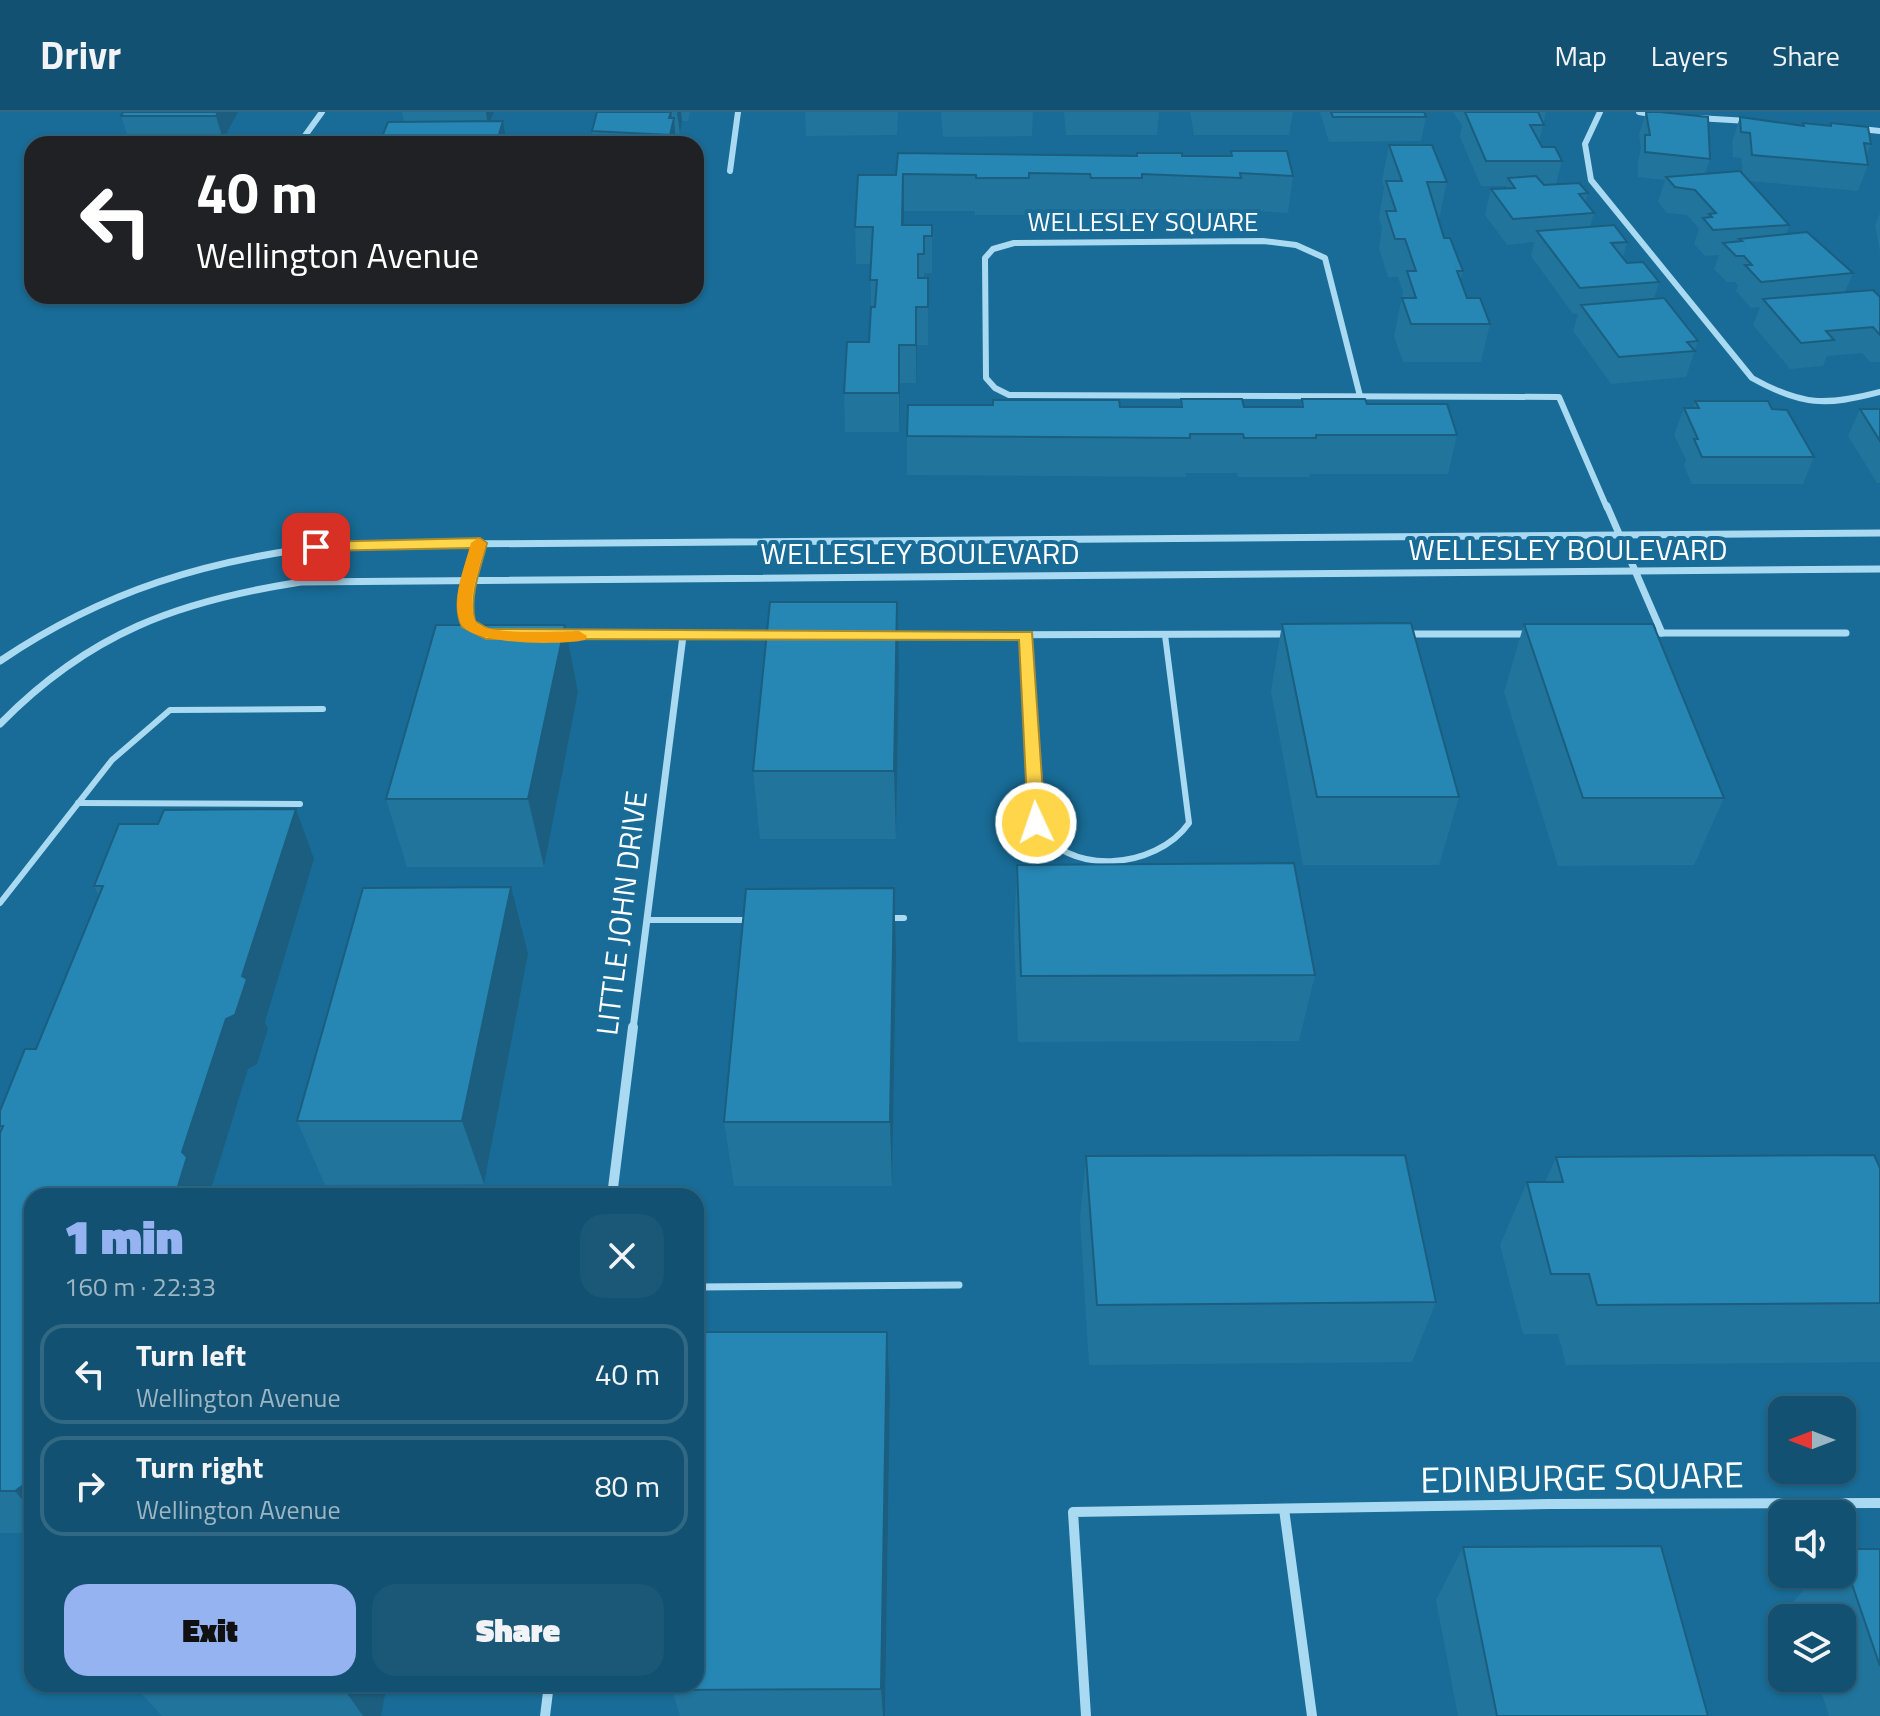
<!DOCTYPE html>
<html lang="en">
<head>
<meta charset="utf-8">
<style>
  :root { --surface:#125171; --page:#1b5776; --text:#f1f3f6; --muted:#9cb5c3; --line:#316884; --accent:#95b2f1 }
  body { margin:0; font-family:"Titillium Web",sans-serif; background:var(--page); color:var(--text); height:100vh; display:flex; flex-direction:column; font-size:30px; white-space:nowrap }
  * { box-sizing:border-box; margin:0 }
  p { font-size:26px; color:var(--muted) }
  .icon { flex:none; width:44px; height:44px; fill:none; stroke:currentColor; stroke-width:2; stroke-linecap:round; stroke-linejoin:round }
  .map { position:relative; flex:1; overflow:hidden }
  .details { position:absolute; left:24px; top:1076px; width:680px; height:504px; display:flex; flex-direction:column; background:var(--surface); border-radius:24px; box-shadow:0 2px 6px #0004,0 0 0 2px var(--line) }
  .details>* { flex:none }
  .banner { position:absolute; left:24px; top:24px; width:680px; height:168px; border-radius:24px; box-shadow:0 2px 6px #0004,0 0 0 2px var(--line); background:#202124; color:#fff; overflow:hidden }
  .needle { width:52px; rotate:270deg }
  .buttons { position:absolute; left:1768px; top:1284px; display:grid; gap:16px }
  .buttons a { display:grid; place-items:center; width:88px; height:88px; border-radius:16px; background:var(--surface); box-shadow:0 2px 6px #0004,0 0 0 2px var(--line); font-size:40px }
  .pin { position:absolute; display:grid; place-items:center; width:68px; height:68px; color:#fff; margin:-34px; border-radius:16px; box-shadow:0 4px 12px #0006 }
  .me { position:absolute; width:88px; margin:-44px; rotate:357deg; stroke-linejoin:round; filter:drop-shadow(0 0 6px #0008) }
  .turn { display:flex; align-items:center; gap:28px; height:168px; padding:0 40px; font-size:36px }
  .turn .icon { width:104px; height:104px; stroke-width:2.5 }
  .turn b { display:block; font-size:56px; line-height:68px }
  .round { display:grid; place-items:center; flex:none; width:84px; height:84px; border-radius:24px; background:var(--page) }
  .summary { display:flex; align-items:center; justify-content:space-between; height:136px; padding:0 40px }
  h1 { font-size:48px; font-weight:800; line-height:60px; color:var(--accent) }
  .action { display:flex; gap:16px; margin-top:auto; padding:16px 40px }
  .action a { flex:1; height:92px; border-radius:24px; background:var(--accent); color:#111; font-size:32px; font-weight:800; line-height:92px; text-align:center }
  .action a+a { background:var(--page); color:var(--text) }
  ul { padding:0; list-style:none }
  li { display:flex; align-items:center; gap:24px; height:100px; margin:0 16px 12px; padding:0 24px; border:4px solid var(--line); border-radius:24px }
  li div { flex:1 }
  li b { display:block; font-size:30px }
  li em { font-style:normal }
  header { display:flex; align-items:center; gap:48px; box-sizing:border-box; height:112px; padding:0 40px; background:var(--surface); border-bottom:2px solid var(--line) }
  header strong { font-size:38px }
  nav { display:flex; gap:44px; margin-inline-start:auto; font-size:28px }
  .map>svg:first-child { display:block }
</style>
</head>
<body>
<header>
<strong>Drivr</strong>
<nav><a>Map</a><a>Layers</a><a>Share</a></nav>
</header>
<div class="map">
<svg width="1880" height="1604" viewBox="0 0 1880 1604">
  <rect width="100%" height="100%" fill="#186c97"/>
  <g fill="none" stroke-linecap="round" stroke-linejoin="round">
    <g stroke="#aadaf1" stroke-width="6">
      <path d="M1026,523L1036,711C1065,766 1156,758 1189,711L1165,523"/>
      <polyline points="78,691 300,692"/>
      <polyline points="0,791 112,648 170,598 323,597"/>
      <polyline points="887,806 904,806"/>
      <polyline points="647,808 747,808"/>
    </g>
    <polyline stroke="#aadaf1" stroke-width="7" points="696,1175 959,1173"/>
    <g stroke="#aadaf1" stroke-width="6">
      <path d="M1600,0L1585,32L1591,68L1752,266C1802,294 1826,294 1880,280"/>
      <polyline points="1639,0 1656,3"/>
      <polyline points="1697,6 1748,9"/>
      <polyline points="1861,17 1880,19"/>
      <polyline points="299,32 322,0"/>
      <polyline points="730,59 738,0"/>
      <polyline points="1360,284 1325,146 1296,133 1263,129 1014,131 993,137 985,146 986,266 995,276 1009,283 1559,285 1607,396"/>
    </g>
    <g stroke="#aadaf1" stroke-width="7">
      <polyline points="1607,394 1662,521"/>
      <polyline points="478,519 468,511 465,488 480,431"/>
      <polyline points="1647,521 1846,521"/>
      <polyline points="1407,522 1529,522"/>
      <polyline points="891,523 1289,522"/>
      <polyline points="559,524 777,524"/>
      <path d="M0,549C105,478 207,448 332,433L1880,421"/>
      <path d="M0,612C89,521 178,489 301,470L1880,457"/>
      <polyline points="633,917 683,524"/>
    </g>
    <g stroke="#aadaf1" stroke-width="10">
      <polyline points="612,1084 633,915"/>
      <polyline points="1284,1397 1312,1604"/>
      <polyline points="545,1604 549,1572"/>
      <polyline points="1086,1604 1073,1400 1549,1392 1880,1391"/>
    </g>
  </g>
  <g fill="#21749c">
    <polygon points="238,0 223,28 129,28 121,4"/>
    <polygon points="402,0 494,0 491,9 503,9 507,32 379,32 404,10"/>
    <polygon points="597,0 690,0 688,9 682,9 680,22 676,22 676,32 593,32 592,19"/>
    <polygon points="805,0 898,0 897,23 806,24"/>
    <polygon points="941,0 1033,0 1032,24 943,25"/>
    <polygon points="1064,0 1159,0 1157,23 1066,23"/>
    <polygon points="1190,0 1293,0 1289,23 1194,23"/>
    <polygon points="1320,0 1424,0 1426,5 1421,29 1329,30"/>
    <polygon points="1453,0 1546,0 1539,31 1542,35 1562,49 1556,72 1588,81 1585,90 1594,101 1590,115 1627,130 1623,146 1627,151 1659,170 1654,187 1698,229 1686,265 1611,272 1573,219 1578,202 1573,202 1531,144 1534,130 1507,133 1485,103 1491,77 1506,76 1506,74 1481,74 1460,25 1462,14"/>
    <polygon points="1646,0 1660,0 1710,47 1705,62 1743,62 1741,46 1733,45 1732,30 1740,5 1802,14 1803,11 1830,14 1831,11 1871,32 1866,45 1868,53 1858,79 1749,69 1789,113 1786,122 1853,161 1845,180 1880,185 1880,250 1870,250 1862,241 1827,244 1823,254 1790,257 1753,213 1760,195 1751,196 1736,179 1738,173 1735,170 1727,170 1714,157 1719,143 1705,144 1694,132 1699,117 1687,103 1667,101 1658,90 1665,68 1638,65 1638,48 1641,37 1639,23"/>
    <polygon points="1389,33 1447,70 1439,107 1438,107 1444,126 1463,159 1460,169 1467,186 1490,212 1481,250 1403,250 1394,224 1403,180 1398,165 1388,165 1379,136 1382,116 1379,106 1384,76 1382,69"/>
    <polygon points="1231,39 1293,64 1288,101 1237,98 1237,103 1140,99 1139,103 1089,103 1088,98 1028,98 1028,103 975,103 975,99 904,99 904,113 932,113 932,161 924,161 924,166 928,166 928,233 917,233 916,271 900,271 899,320 845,320 844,281 869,230 871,195 871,152 856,152 855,115 896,63 1136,44 1230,44"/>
    <polygon points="1880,101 1880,140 1875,113"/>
    <polygon points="1181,287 1244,295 1300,295 1302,287 1367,292 1457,323 1448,362 1310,362 1309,365 1238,365 1237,361 1186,361 1186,365 907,363 907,324 1120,295 1180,295"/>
    <polygon points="1695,289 1772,297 1814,345 1803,372 1692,372 1684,354 1686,348 1674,323 1684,296 1693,296"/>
    <polygon points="1860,297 1880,297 1880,371 1877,371 1848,324"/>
    <polygon points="1282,512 1459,685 1439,753 1303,753 1271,579"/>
    <polygon points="1524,512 1724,686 1694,753 1558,754 1504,580"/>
    <polygon points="565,513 578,580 544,755 407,755 386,687"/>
    <polygon points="899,557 896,727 760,727 753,659"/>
    <polygon points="314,747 265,910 268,917 257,952 248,957 209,1084 32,1084 32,1421 0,1421 0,999 36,937 99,784 94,774"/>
    <polygon points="1017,753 1315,863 1299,929 1018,930 1014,820"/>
    <polygon points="528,842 484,1072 325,1073 297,1009"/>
    <polygon points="896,843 892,1074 734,1074 724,1010"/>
    <polygon points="1086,1044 1436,1190 1412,1250 1089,1253 1080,1107"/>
    <polygon points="1556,1045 1880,1056 1880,1250 1566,1253 1558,1222 1523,1222 1500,1133 1527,1070 1545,1070"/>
    <polygon points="887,1220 890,1279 885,1604 680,1604 672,1578"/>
    <polygon points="1463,1435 1708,1604 1458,1604 1436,1488"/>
    <polygon points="1842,1437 1880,1437 1880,1604 1829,1604 1817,1566 1842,1566 1842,1506 1798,1506 1793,1490 1818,1462 1842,1462"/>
    <polygon points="138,1572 387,1572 381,1604 162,1604 137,1577"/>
  </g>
  <g fill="#1b5e7f">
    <polygon points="218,0 238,0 223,28 216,4"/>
    <polygon points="486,0 494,0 488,16"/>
    <polygon points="671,0 673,11 674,6 676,32 671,32 669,6"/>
    <polygon points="677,0 681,0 682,9 680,22"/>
    <polygon points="503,9 507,32 496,32"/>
    <polygon points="903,62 904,99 903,150 902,113"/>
    <polygon points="916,195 917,233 916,271"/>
    <polygon points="899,233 900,271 899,320"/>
    <polygon points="897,490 899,557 896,727 894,659"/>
    <polygon points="565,513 578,580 544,755 528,687"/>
    <polygon points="296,697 314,747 265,910 268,917 257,952 248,957 209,1084 175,1084 182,1040 226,907 242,864"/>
    <polygon points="511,775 528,842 484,1072 462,1009"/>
    <polygon points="894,776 896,843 892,1074 890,1010"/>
    <polygon points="887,1220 890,1279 885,1604 883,1604 881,1577"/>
    <polygon points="32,1367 32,1399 15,1379"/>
    <polygon points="345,1572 387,1572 381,1604 363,1604 344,1577"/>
  </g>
  <g fill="#2687b5" stroke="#1b5e7f" stroke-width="2">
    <polygon points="123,0 218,0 216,4 121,4"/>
    <polygon points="597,0 671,0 669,6 674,6 670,23 592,19"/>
    <polygon points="1331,0 1424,0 1426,5 1333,5"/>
    <polygon points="1465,0 1538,0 1544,13 1530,13 1542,35 1555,35 1562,49 1486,49"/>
    <polygon points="1646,0 1660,0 1708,5 1710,47 1645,40 1645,23 1650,23"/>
    <polygon points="1740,5 1804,14 1803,11 1831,14 1831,11 1868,15 1871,32 1864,31 1868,53 1752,43 1750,21 1741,20"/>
    <polygon points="503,9 496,32 379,32 388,10"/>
    <polygon points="1389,33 1432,33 1447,70 1427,70 1444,126 1450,126 1463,159 1457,159 1467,186 1480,186 1490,212 1411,212 1402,186 1416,186 1407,159 1416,159 1405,127 1395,127 1386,99 1396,99 1386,69 1402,69"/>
    <polygon points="1231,39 1287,39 1293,64 1240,61 1241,66 1142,62 1142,66 1091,66 1090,62 1029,61 1029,66 976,66 976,63 903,62 902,113 932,113 932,124 924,124 924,142 918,142 918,166 928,166 928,195 916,195 916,233 899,233 899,281 844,281 847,230 869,230 871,195 875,195 877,168 870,168 873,115 855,115 858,63 896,63 898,41 1137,44 1137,41 1182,41 1182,44 1232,44"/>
    <polygon points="1740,59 1789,113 1713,118 1703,106 1712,105 1709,102 1716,101 1695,78 1675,75 1666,65"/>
    <polygon points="1536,64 1544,73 1579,71 1588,81 1579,82 1594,101 1513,107 1491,77 1515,76 1508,66"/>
    <polygon points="1614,113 1627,130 1611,131 1627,151 1643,150 1659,170 1580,176 1537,119"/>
    <polygon points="1807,120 1853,161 1761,170 1745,153 1752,153 1744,144 1736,144 1723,131 1742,129 1739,127"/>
    <polygon points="1873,178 1880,185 1880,223 1873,215 1826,219 1834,228 1801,231 1763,187"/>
    <polygon points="1664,186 1698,229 1687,230 1695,239 1619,245 1581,193"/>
    <polygon points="1181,287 1242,287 1244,295 1303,295 1302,287 1365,287 1367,292 1447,292 1457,323 1316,323 1316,326 1244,326 1243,322 1190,322 1190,326 907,324 908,293 993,293 993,288 1119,288 1120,295 1182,295"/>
    <polygon points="1695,289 1768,289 1772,297 1787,298 1814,345 1702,345 1694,327 1698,327 1684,296 1699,296"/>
    <polygon points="1860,297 1880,297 1880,329"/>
    <polygon points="770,490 897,490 894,659 753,659"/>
    <polygon points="1411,511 1459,685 1317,685 1282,512"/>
    <polygon points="1524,512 1653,512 1724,686 1583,686"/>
    <polygon points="436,513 565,513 528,687 386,687"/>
    <polygon points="296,697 242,864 247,867 235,903 226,907 182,1040 187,1045 175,1084 32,1084 32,1367 15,1379 0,1379 0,1021 3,1014 0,1014 0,999 25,937 36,937 103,774 94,774 119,712 158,712 164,698"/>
    <polygon points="1294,751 1315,863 1021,864 1017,753"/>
    <polygon points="511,775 462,1009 297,1009 363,776"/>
    <polygon points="894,776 890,1010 724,1010 746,777"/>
    <polygon points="1405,1043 1436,1190 1097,1193 1086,1044"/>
    <polygon points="1874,1043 1880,1056 1880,1191 1597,1193 1589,1162 1551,1162 1527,1070 1563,1070 1556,1045"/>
    <polygon points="705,1220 887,1220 881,1577 672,1578 673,1572 696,1572 696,1320"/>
    <polygon points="1661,1434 1708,1604 1497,1604 1463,1435"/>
    <polygon points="1842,1437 1880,1437 1880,1554 1842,1443"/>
    <polygon points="138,1572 345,1572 344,1577 137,1577"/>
  </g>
  <path fill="#ffd54a" stroke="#a68a30" stroke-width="2" d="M480,426L487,431C481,455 469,483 475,509L489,517L1032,520L1045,711L1036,717L1028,711L1019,528L486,527L462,515C450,490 465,460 471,436L316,439L308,435L316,430Z"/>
  <path fill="#f59e0b" d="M478,426L486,431C481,451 465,490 476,510C484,524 562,519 579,519L587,524L585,528C563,533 468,534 460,510C451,486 465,454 471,431Z"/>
  <g text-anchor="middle" stroke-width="8" stroke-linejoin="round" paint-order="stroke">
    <g font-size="26" fill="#fff" stroke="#186c97">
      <text x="1143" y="119">WELLESLEY SQUARE</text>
    </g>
    <g font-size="30" fill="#fff" stroke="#186c97">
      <text x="1568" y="448">WELLESLEY BOULEVARD</text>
      <text x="920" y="452">WELLESLEY BOULEVARD</text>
      <text transform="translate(622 801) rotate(-83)" y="10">LITTLE JOHN DRIVE</text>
    </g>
    <g font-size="36" fill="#fff" stroke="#186c97">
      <text transform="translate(1582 1365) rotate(-1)" y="13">EDINBURGE SQUARE</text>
    </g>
  </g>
</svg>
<div class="buttons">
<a><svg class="needle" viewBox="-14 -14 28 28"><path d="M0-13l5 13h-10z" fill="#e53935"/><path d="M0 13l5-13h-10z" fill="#9cb5c3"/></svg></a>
<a><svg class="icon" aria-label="sound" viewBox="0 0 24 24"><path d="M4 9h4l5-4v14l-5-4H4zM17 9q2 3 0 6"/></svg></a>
<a><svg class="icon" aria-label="layers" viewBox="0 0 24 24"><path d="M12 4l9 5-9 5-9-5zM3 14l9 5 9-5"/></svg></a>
</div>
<div class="pin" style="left:316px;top:435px;background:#d93025"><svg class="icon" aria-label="arrive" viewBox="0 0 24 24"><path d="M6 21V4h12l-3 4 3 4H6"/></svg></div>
<svg class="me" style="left:1036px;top:711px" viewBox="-20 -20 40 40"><circle r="17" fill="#ffd54a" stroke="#fff" stroke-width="3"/><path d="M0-11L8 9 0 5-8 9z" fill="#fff"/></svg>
<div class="banner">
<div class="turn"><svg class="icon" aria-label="left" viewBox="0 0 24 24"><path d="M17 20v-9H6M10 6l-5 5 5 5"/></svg><div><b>40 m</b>Wellington Avenue</div></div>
</div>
<section class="details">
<div class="summary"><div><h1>1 min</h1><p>160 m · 22:33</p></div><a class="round"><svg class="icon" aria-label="close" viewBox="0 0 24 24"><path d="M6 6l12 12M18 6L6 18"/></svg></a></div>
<ul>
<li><svg class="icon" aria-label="left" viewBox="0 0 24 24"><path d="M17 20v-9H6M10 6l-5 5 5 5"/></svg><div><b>Turn left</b><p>Wellington Avenue</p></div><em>40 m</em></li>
<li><svg class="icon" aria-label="right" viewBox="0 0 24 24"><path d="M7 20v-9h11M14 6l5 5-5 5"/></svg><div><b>Turn right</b><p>Wellington Avenue</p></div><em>80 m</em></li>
</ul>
<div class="action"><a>Exit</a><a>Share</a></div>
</section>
</div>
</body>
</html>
